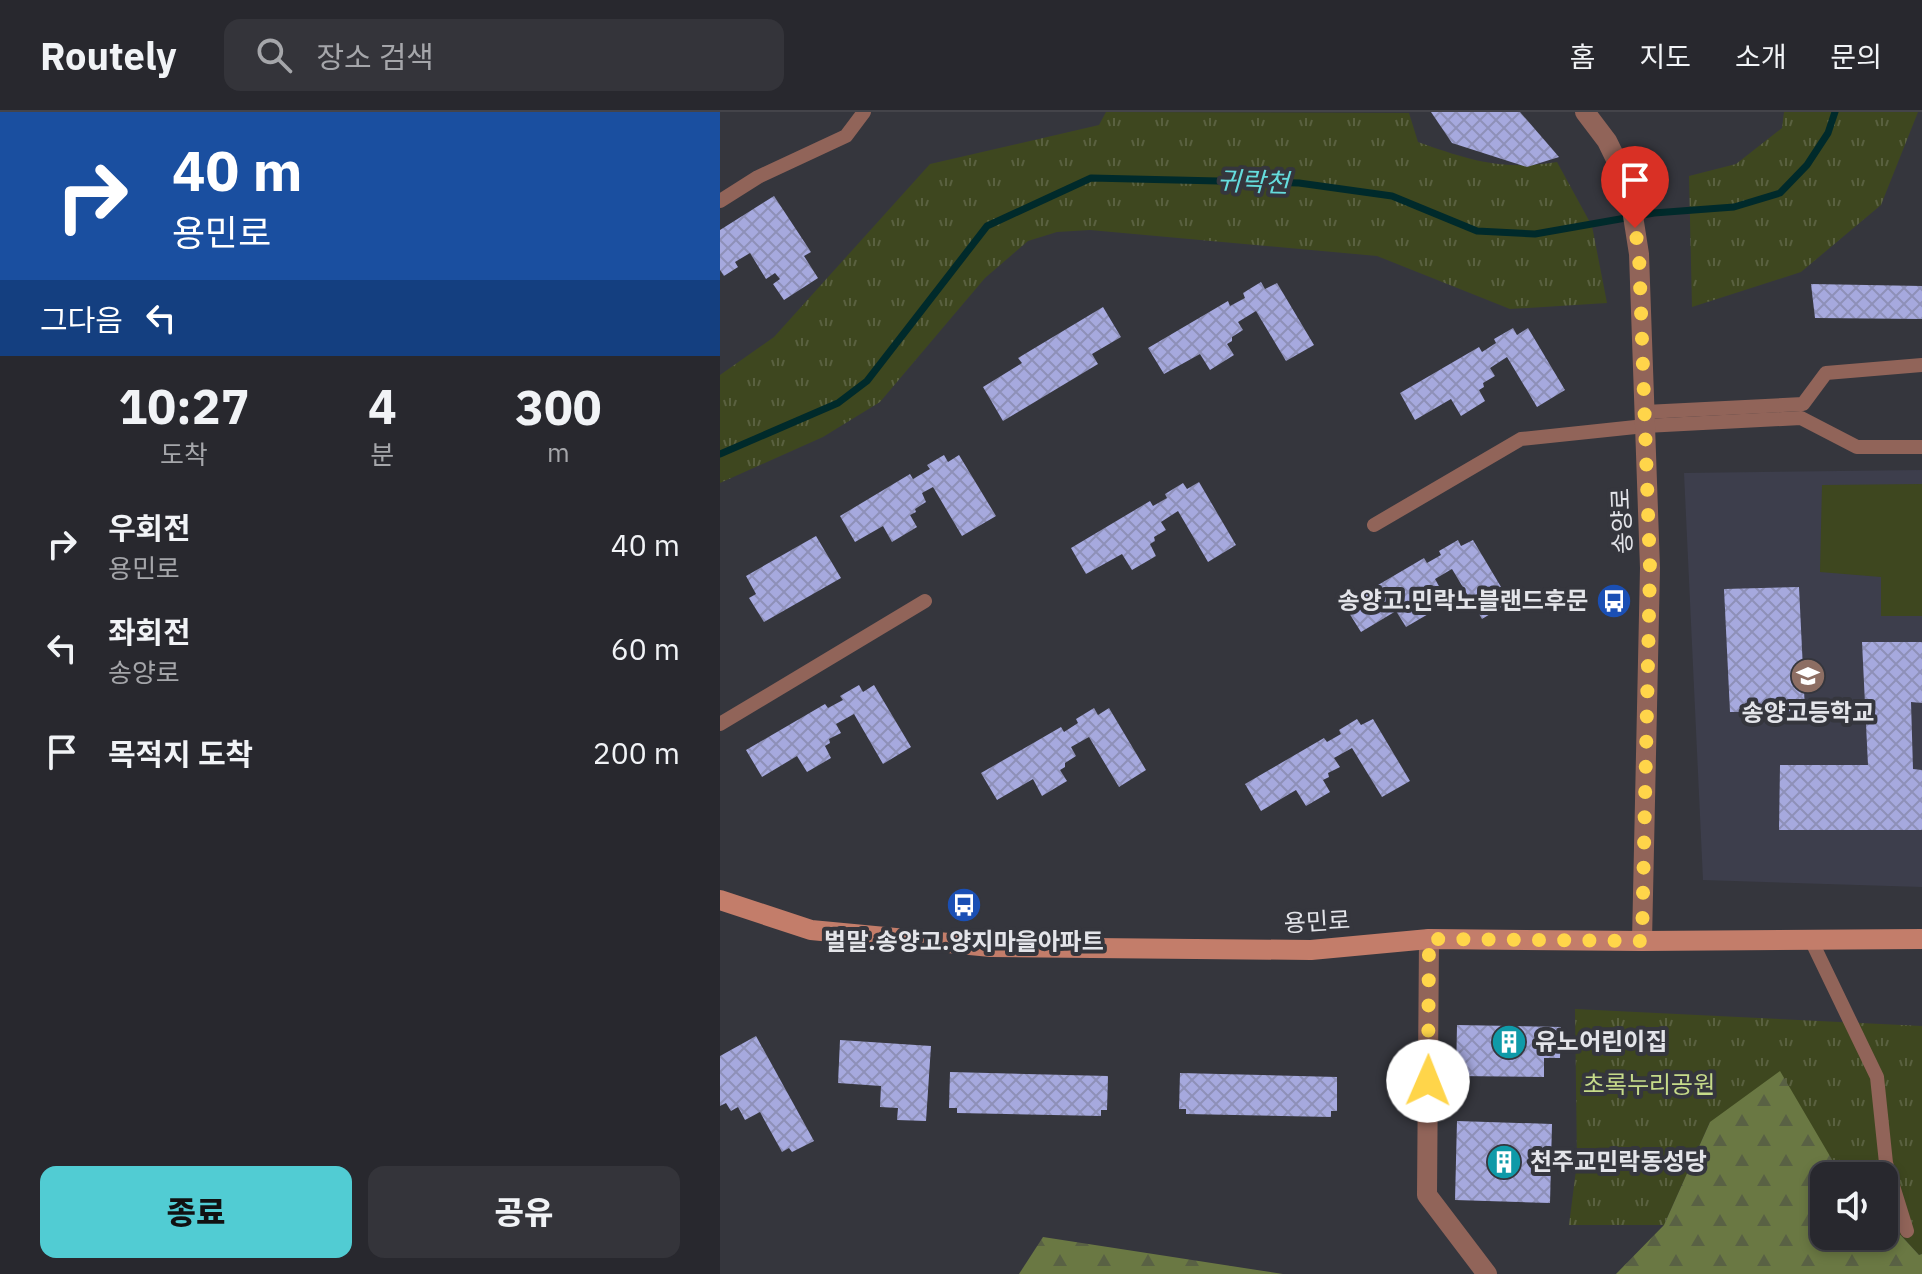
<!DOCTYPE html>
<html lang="ko">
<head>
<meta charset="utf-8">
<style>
  :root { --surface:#28282e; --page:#34343a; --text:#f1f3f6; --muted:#a5a6aa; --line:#44444a; --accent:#51ccd3 }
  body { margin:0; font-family:"IBM Plex Sans","Noto Sans KR",sans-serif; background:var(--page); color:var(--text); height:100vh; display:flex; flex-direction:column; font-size:30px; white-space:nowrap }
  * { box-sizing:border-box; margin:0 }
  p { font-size:26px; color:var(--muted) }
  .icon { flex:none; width:44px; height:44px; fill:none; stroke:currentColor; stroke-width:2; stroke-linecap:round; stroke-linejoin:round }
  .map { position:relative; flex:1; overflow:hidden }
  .panel { display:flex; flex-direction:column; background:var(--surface); width:720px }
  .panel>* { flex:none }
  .hud { background:#1a4fa0; color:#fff; overflow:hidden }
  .tools { position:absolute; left:1090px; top:1050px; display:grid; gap:16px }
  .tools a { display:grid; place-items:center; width:88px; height:88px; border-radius:16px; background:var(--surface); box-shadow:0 4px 12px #0003,0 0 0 2px var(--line); font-size:40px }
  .pin { position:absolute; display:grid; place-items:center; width:68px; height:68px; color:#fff; margin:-82px -34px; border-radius:50% 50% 50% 0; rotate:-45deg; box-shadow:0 0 8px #0007 }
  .pin .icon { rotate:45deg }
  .me { position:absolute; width:88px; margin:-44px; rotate:1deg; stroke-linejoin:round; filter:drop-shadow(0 0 6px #0008) }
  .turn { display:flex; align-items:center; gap:28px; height:168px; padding:0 40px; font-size:36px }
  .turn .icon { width:104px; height:104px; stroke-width:2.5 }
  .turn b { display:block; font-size:56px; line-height:68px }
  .then { display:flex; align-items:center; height:76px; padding:0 40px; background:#0003; gap:16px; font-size:30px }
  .eta { display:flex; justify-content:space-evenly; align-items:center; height:136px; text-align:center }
  .eta b { font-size:48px; font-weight:800; line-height:56px }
  .cta { display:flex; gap:16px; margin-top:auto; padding:16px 40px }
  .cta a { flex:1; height:92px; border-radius:16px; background:var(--accent); color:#111; font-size:32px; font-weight:800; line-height:92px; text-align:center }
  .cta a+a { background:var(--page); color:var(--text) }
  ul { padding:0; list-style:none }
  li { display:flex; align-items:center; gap:24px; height:104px; padding:0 40px }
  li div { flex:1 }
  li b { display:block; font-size:30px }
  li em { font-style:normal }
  header { display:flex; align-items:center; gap:48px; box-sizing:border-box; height:112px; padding:0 40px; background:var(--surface); border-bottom:2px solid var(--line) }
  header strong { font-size:38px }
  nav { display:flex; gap:44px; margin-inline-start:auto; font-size:28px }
  .search { width:560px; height:72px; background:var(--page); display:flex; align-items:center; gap:20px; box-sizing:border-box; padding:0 28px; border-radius:16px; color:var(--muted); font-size:30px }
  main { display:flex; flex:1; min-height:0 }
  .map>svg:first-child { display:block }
</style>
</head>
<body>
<header>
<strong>Routely</strong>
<div class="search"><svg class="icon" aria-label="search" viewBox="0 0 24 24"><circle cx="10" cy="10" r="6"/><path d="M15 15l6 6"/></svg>장소 검색</div>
<nav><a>홈</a><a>지도</a><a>소개</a><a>문의</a></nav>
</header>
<main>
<section class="panel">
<div class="hud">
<div class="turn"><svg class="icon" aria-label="right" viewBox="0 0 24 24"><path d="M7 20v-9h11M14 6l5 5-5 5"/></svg><div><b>40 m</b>용민로</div></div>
<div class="then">그다음<svg class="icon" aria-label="left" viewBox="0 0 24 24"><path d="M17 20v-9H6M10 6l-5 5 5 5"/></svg></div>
</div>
<div class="eta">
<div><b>10:27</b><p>도착</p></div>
<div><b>4</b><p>분</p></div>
<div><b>300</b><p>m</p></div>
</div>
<ul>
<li><svg class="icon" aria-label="right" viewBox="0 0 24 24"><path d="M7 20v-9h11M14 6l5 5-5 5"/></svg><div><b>우회전</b><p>용민로</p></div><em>40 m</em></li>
<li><svg class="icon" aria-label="left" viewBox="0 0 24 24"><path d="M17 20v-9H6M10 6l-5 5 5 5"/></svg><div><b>좌회전</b><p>송양로</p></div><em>60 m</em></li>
<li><svg class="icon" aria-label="arrive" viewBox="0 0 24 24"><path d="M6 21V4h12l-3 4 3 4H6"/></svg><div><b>목적지 도착</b></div><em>200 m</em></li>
</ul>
<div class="cta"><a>종료</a><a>공유</a></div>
</section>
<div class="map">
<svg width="1202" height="1162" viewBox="0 0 1202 1162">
  <defs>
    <pattern id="grass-tufts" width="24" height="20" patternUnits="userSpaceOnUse" patternTransform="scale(2)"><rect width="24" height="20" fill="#3e471f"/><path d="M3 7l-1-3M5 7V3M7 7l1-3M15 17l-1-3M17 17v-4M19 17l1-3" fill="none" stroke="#5a6140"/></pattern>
    <pattern id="forest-firs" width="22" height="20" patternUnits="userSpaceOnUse" patternTransform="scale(2)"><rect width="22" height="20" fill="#6a7843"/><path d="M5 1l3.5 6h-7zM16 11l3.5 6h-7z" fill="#596144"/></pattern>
    <pattern id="building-cross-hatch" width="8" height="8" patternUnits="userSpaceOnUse" patternTransform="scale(2)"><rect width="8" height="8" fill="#a6a9de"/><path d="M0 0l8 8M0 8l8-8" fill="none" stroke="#8e90b8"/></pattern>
  </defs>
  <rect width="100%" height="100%" fill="#35363d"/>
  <polygon fill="#3d3e4c" points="1202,358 1202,775 983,768 964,361"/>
  <g fill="url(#grass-tufts)">
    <path d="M386,0L689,1L698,30C749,48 782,59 837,50L872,114L887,191L790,197L657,144L370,118L337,120L308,129L265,166L160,290L103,325L0,371V263L54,225L210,52L379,13Z"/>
    <polygon points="1064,0 1198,0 1161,93 1081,160 972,195 969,64 1016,52 1062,16"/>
    <polygon points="855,897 1202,914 1202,1142 1199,1143 1164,1105 1164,1064 1126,1064 1114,1051 990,1010 944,1113 849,1113 857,1050"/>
  </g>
  <g fill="url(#forest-firs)">
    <polygon points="1060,959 1114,1051 1126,1064 1104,1064 1104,1124 1164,1124 1164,1105 1199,1143 1202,1142 1202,1162 896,1162 944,1113 990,1010"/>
    <polygon points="323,1125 563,1162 299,1162"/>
  </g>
  <polygon fill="#3e471f" points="1202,372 1202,504 1161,504 1161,465 1100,460 1102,373"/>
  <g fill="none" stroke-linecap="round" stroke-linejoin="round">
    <polyline stroke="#002a2b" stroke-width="7" points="0,342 118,291 147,269 267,114 371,66 579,71 672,84 757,119 815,122 934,101 1014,95 1060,81 1087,53 1108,21 1115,0"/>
  </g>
  <g fill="url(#building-cross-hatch)">
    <polygon points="711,0 800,0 839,45 807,55 732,31"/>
    <polygon points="54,84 91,140 84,144 98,166 64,188 53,172 60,167 55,161 46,167 30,141 15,150 18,155 4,164 0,158 0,118"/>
    <polygon points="541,170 545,177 557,171 594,233 566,249 536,199 518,210 523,218 512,225 512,229 507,232 514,243 490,258 480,242 444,262 428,236 508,189 510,194 525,186 523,181"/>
    <polygon points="1091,172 1202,174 1202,207 1095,206"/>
    <polygon points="383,195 401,225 372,242 378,252 283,309 263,275 302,251 298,246"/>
    <polygon points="793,216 797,223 808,216 845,278 817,295 787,245 770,256 775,264 763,271 764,275 759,278 765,289 741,304 731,287 695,308 680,281 759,235 762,240 776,231 774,227"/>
    <polygon points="224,343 228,350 239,343 276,404 242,424 213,375 202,381 206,390 195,397 196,400 190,403 197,415 172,430 163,414 135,430 120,404 190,362 193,367 210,357 207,353"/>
    <polygon points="479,370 516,433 488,450 458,399 441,410 446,418 434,425 435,429 430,432 436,444 412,458 402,442 366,462 351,436 430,389 433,394 447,386 445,382 463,371 467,377"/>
    <polygon points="96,424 121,466 44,510 29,486 36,482 26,464"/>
    <polygon points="738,428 741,434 753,428 790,490 762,507 732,457 715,467 720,476 708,482 709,486 704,489 710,501 686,515 676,499 641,520 624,493 704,446 707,451 721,443 719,439"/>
    <polygon points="1079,475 1085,599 1010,600 1004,477"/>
    <polygon points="1142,530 1202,530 1202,591 1191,590 1193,657 1202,658 1202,718 1059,718 1060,653 1148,653"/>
    <polygon points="139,573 143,580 154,573 191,635 163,652 134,602 116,612 121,621 109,627 110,631 105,634 111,646 87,660 77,644 42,665 26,638 105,592 108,596 123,588 120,584"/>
    <polygon points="374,596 378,603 389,596 426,658 399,675 369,625 351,635 356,644 345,651 345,655 340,658 347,669 322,684 313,667 277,688 261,661 341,615 344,620 358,611 356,607"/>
    <polygon points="637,607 641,613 653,607 690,669 662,685 632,636 614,646 620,655 608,661 609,665 603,668 610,680 586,694 576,678 541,699 525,672 604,626 607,630 621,622 619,618"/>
    <polygon points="737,913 841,915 840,946 824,946 824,965 736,964"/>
    <polygon points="36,924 94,1029 72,1040 69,1036 62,1040 40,1000 25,1008 18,995 11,999 6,991 0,994 0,944"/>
    <polygon points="120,928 211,934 206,1009 177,1008 178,996 160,995 161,974 118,971"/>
    <polygon points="230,960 388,964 387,998 381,998 381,1004 237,1001 237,996 229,996"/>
    <polygon points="460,961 617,965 617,999 611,999 611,1005 466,1002 466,997 459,997"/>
    <polygon points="737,1009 832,1012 830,1091 735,1088"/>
  </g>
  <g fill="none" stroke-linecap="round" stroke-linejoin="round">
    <g stroke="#916459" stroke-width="14">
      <polyline points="0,89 38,65 126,24 144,0"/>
      <polyline points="925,300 1083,292 1106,261 1202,253"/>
      <polyline points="654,413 801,327 925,314 1081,306 1137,335 1202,335"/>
      <polyline points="0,612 205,489"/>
      <polyline points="1091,828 1157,965 1166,1051 1187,1119"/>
    </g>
    <g stroke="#916459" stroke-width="20">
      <polyline points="865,0 887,29 908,72 919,142 930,456 922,829"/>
      <polyline points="709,827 707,1083 767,1162"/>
    </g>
    <polyline stroke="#c37d6a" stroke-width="20" points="0,788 91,818 271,835 591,838 709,827 922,829 1202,827"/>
  </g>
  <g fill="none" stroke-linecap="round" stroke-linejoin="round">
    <polyline stroke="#ffd54a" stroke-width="14" stroke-dasharray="0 25.2" points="708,969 709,827 922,829 930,456 919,142 915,116"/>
  </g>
  <defs>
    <g id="bus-disc" transform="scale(1.8)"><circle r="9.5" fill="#1a4fb4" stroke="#35363d"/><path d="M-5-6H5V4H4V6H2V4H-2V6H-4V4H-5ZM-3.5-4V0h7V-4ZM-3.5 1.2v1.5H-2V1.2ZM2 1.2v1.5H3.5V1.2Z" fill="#fff"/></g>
    <g id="school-disc" transform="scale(1.8)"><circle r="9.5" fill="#8d6e63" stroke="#35363d"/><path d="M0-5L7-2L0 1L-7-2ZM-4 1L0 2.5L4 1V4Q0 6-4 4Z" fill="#fff"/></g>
    <g id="building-disc" transform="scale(1.8)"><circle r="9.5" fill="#0f9aa8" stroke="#35363d"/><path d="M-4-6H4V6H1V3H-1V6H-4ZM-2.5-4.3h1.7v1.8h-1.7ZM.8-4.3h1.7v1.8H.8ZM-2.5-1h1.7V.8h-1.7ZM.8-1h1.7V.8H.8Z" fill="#fff"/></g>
  </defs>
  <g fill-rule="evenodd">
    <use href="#bus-disc" x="894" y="489"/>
    <use href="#school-disc" x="1088" y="564"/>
    <use href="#bus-disc" x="244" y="793"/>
    <use href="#building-disc" x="789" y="930"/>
    <use href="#building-disc" x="784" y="1050"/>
  </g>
  <g text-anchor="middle" stroke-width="8" stroke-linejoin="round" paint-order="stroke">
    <g font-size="24" fill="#e3e4e9" stroke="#35363d">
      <text transform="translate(902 409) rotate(-92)" y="8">송양로</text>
      <text transform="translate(597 810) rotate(-3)" y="8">용민로</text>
    </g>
    <g font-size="24" font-weight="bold" fill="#e3e4e9" stroke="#35363d">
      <text x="868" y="497" text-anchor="end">송양고.민락노블랜드후문</text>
      <text x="1088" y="609">송양고등학교</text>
      <text x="244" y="838">벌말.송양고.양지마을아파트</text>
      <text x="815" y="938" text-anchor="start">유노어린이집</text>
      <text x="810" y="1058" text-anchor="start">천주교민락동성당</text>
    </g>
    <g font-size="24" fill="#c6db8a" stroke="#35363d">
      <text x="929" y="981">초록누리공원</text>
    </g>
    <g font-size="26" font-style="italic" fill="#65dcdd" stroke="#35363d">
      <text transform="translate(533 70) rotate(2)" y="9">귀락천</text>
    </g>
  </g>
</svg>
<div class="tools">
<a><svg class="icon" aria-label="sound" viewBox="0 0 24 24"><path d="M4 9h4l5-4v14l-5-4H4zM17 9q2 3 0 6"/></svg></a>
</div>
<div class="pin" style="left:915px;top:116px;background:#d93025"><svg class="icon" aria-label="arrive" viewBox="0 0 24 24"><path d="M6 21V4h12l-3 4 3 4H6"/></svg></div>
<svg class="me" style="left:708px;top:969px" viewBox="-20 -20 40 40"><circle r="19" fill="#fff"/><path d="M0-13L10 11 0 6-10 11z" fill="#ffd54a"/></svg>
</div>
</main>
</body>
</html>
